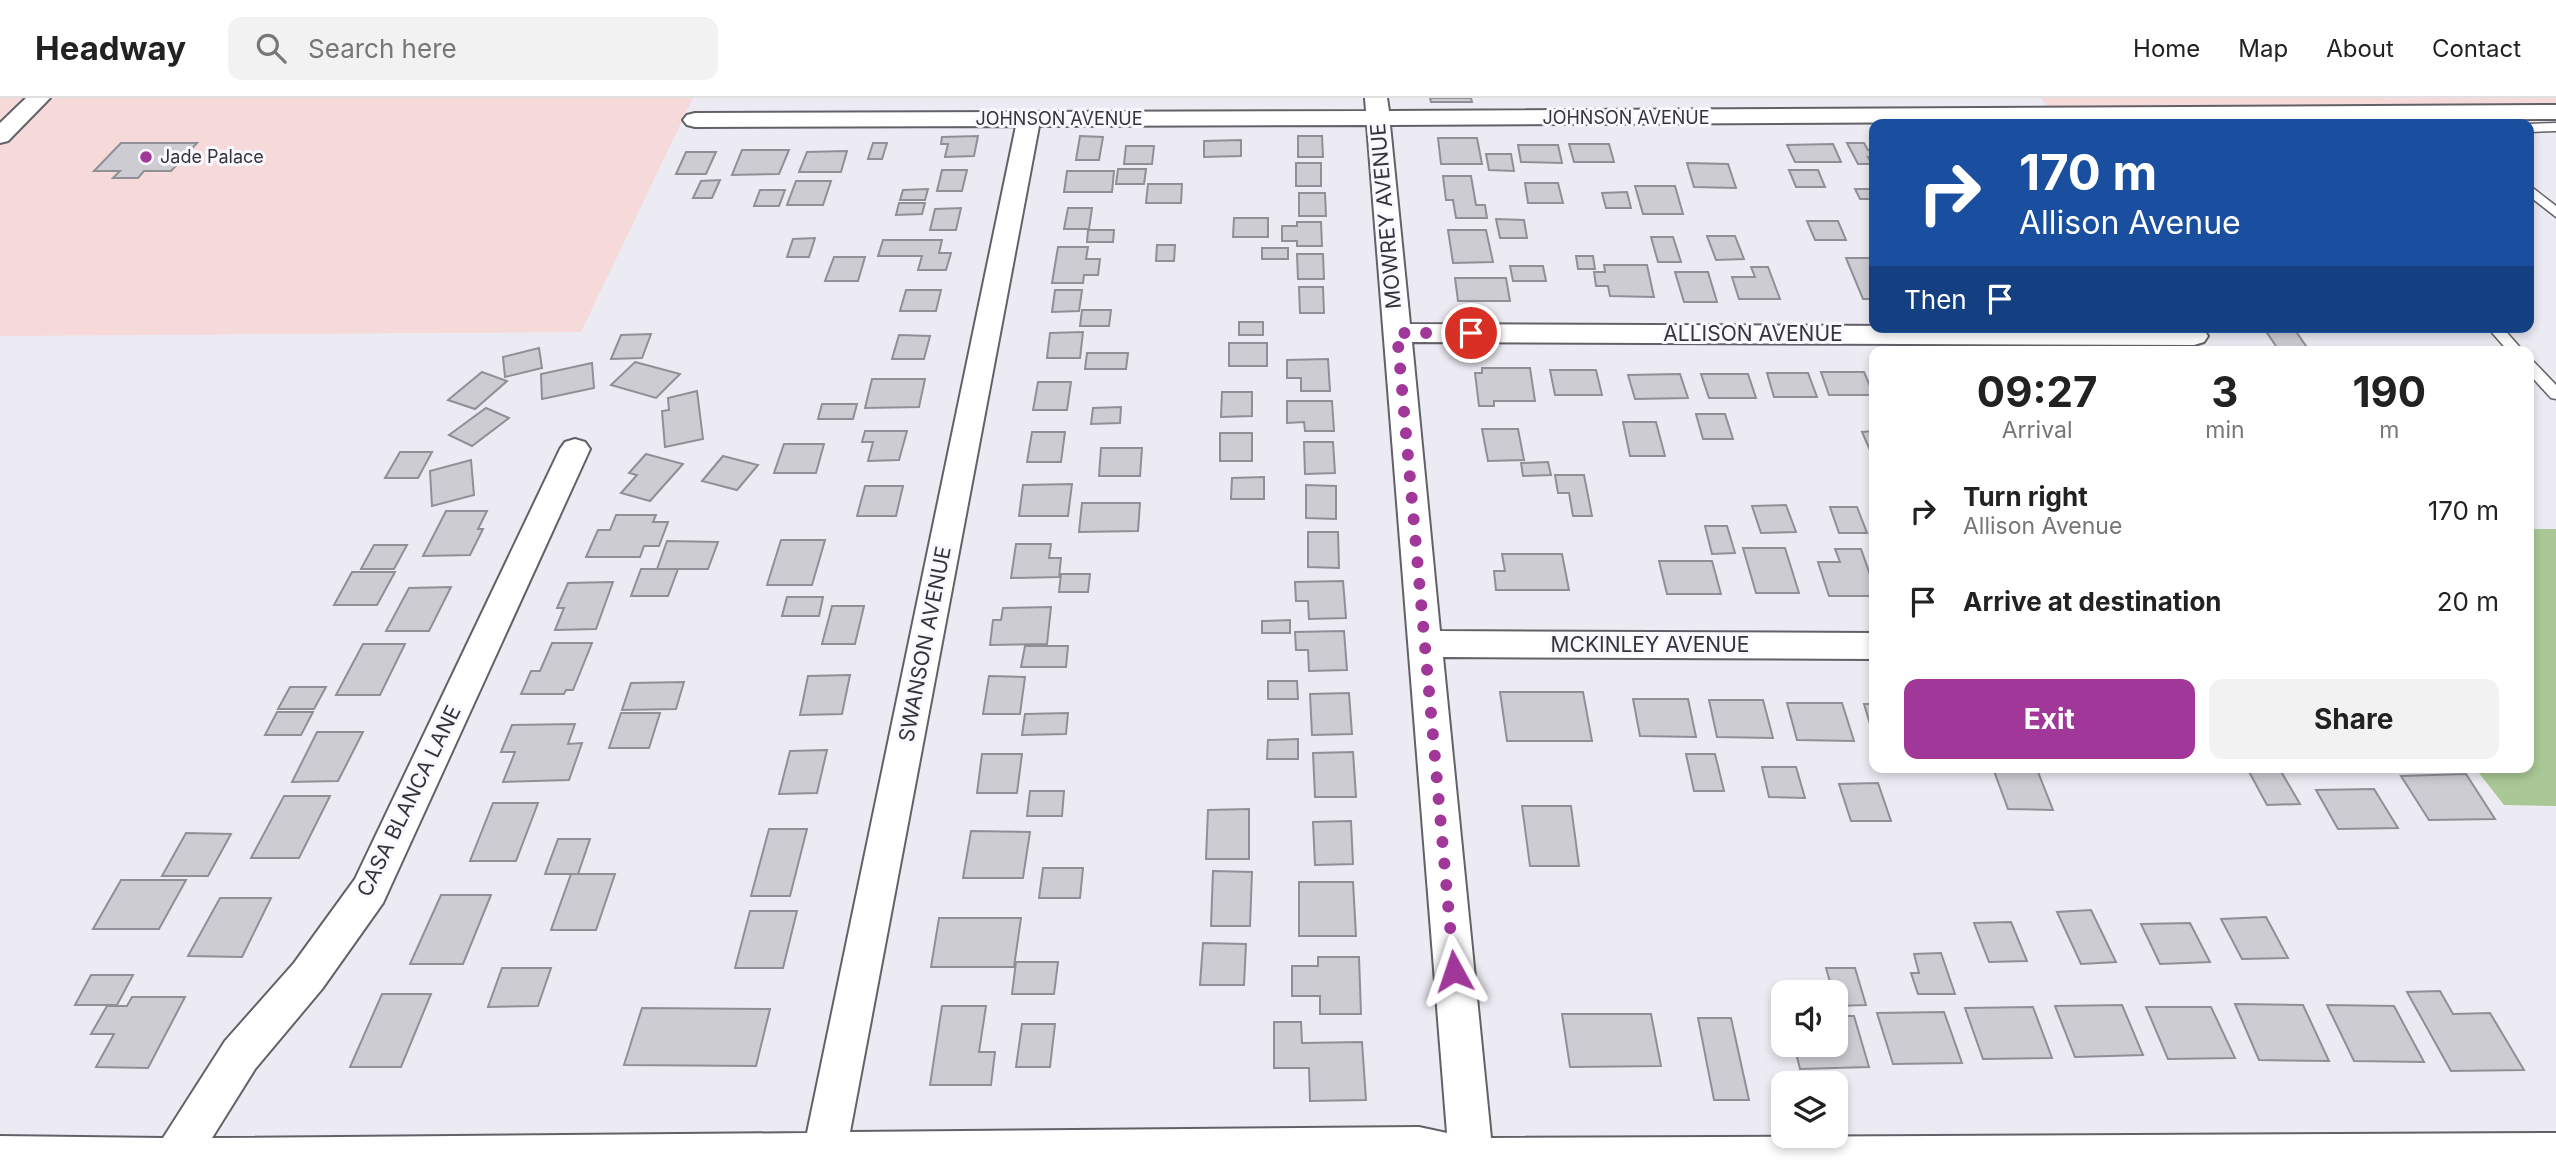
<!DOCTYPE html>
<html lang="en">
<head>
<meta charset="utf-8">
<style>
  :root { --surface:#fff; --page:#f2f2f2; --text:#222; --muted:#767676; --line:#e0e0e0; --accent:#a03799 }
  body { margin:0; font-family:Inter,sans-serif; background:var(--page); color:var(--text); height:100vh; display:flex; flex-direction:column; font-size:26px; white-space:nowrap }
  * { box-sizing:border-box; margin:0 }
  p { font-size:23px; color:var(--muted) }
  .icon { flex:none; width:38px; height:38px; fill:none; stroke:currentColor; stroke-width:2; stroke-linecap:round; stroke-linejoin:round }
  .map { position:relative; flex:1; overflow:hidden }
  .details { position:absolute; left:1869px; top:248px; width:665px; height:427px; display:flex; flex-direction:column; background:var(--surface); border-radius:14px; box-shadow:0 4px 10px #0003 }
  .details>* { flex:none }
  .guide { position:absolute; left:1869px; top:21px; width:665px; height:214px; border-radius:14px; box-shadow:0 4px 10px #0003; background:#1a4fa0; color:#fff; overflow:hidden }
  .controls { position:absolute; left:1771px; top:882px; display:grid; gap:14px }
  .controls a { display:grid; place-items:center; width:77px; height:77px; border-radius:14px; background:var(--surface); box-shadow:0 4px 10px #0003; font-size:35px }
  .pin { position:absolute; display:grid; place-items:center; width:60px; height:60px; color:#fff; margin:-30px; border:4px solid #fff; border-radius:50%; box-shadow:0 2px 7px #0007 }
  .me { position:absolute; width:77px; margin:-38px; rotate:355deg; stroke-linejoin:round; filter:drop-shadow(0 0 5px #0008) }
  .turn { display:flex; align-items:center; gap:24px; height:147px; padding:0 35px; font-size:32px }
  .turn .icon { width:91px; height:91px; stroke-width:2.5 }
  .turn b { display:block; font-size:49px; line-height:60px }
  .then { display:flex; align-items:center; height:66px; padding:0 35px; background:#0003; gap:14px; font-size:26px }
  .eta { display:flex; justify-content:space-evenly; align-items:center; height:119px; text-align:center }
  .eta b { font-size:42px; font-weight:700; line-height:49px }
  .action { display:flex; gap:14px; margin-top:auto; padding:14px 35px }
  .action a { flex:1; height:80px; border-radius:14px; background:var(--accent); color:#fff; font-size:28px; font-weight:700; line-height:80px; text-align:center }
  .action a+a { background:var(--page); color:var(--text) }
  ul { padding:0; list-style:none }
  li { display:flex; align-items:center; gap:21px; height:91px; padding:0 35px }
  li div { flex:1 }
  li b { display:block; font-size:26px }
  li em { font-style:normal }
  header { display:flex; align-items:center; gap:42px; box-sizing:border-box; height:98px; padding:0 35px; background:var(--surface); border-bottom:2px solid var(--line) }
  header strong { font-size:33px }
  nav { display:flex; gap:38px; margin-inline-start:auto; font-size:24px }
  .search { width:490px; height:63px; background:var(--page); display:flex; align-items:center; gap:18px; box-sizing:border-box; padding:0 24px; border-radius:14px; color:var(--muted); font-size:26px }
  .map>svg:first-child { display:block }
</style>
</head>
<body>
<header>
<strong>Headway</strong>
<div class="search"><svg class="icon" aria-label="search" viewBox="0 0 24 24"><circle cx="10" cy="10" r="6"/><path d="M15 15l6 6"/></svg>Search here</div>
<nav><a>Home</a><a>Map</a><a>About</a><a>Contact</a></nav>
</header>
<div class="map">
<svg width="2556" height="1072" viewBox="0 0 2556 1072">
  <rect width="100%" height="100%" fill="#eceaf2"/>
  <g fill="#f5dad9">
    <polygon points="0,0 693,0 581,234 0,238"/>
    <polygon points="2041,0 2556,0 2556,12 2052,14"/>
  </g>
  <polygon fill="#aac896" points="2529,431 2556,431 2556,708 2504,707 2475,670 2529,670"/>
  <g fill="#ceccd3" stroke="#918f96" stroke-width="2">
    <polygon points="1430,0 1471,0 1472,4 1431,4"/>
    <polygon points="978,38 974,58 945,59 948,46 941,46 942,39"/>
    <polygon points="1080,38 1103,39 1099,62 1076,62"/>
    <polygon points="1298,38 1322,38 1323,59 1298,59"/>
    <polygon points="1438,40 1477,40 1482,66 1441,66"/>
    <polygon points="1241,42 1241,58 1204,59 1204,43"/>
    <polygon points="121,45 197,45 171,73 144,73 138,80 113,80 120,73 94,73"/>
    <polygon points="873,45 887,45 882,61 868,61"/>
    <polygon points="1847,45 1864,45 1868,52 1874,52 1874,59 1868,59 1872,66 1858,66"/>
    <polygon points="1569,46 1609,46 1614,64 1574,64"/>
    <polygon points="1833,46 1841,64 1795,64 1787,47"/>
    <polygon points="1518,47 1558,47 1562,65 1521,64"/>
    <polygon points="1126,48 1154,48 1152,66 1124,66"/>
    <polygon points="742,52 789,52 779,76 732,77"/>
    <polygon points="847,53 841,74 799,74 807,54"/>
    <polygon points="686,54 716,54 706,76 676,76"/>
    <polygon points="1486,56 1511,56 1514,73 1489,72"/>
    <rect x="1296" y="65" width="25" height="23"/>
    <polygon points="1687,65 1728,66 1736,90 1694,89"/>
    <polygon points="1118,71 1146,71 1144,86 1116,86"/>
    <polygon points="942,72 967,72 962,93 937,93"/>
    <polygon points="1789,72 1818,72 1825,89 1796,89"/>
    <polygon points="1067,73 1114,73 1112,94 1064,94"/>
    <polygon points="1443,78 1471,78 1476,107 1485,107 1487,120 1456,120 1453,102 1446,102"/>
    <polygon points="720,82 712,100 693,100 701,83"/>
    <polygon points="796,83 831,83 823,107 787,107"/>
    <polygon points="1525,85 1558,85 1563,105 1528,105"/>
    <polygon points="1148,86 1182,86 1181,105 1146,105"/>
    <polygon points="1635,88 1675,88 1683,116 1643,116"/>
    <polygon points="928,91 925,102 900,102 903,92"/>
    <polygon points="1855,91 1872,91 1874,101 1860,101"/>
    <polygon points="760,92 785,92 779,108 754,108"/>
    <polygon points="1627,94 1631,110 1606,110 1602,95"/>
    <polygon points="1299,95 1325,95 1326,118 1299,118"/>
    <polygon points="899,105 925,105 922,116 896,117"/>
    <polygon points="961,110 956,132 930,132 935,111"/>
    <polygon points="1068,110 1092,110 1089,131 1064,131"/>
    <polygon points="1234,120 1268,120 1268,139 1233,139"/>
    <polygon points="1496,121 1524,122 1527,140 1500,140"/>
    <polygon points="1807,123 1838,123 1846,142 1815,142"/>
    <polygon points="1297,124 1321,124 1322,148 1297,148 1297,143 1282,143 1282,128 1297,128"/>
    <polygon points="1088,132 1114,132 1113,144 1087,144"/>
    <polygon points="1448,132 1486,132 1493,164 1453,165"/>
    <polygon points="1707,138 1735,138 1744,161 1716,162"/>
    <polygon points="1651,139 1673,139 1681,164 1658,164"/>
    <polygon points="815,140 809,159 787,159 793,141"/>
    <polygon points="883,142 942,142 939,155 951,155 946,172 918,172 922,158 878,158"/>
    <polygon points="1157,147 1175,147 1174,163 1156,163"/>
    <polygon points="1058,149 1088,149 1086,161 1100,161 1098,177 1084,177 1083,185 1052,185"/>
    <rect x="1262" y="150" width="26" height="11"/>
    <polygon points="1297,156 1323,156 1324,181 1298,181"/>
    <polygon points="1576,158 1593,158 1595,171 1578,171"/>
    <polygon points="834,159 865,159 858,183 825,183"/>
    <polygon points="1846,160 1874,160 1874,201 1863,201"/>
    <polygon points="1604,167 1647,167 1654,199 1610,198 1608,188 1596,188 1594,174 1605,174"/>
    <polygon points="1510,168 1543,168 1546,183 1513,183"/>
    <polygon points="1751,169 1768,169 1780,201 1739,201 1732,179 1755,179"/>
    <polygon points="1675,174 1708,174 1717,204 1684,204"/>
    <polygon points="1455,180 1506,180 1510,203 1458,203"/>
    <polygon points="1299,189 1323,189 1324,215 1300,215"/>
    <polygon points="906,192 941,192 936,213 900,213"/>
    <polygon points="1055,192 1082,192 1079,213 1052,214"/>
    <polygon points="1082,212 1111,212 1109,228 1080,228"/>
    <rect x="1239" y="224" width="24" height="13"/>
    <polygon points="2263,229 2293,229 2310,254 2280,254"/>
    <polygon points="1083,234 1080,260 1047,260 1050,235"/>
    <polygon points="651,236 642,260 611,261 621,237"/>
    <polygon points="899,237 930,238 924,261 892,261"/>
    <rect x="1229" y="245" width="38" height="23"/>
    <polygon points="539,250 542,270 505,279 503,259"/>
    <polygon points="1087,255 1128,255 1126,271 1085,271"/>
    <polygon points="1328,261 1330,293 1301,293 1301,280 1287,280 1287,262"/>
    <polygon points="635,264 680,276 656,300 611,287"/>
    <polygon points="592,265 594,290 542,301 541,276"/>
    <polygon points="1482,270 1530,270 1535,303 1494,303 1494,308 1479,308 1475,275 1482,275"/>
    <polygon points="1550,272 1596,272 1602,297 1555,297"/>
    <polygon points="482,274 507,283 475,311 448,302"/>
    <polygon points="1821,274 1864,274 1874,297 1829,297"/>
    <polygon points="1767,275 1808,275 1817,299 1774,299"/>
    <polygon points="1680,276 1688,300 1635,301 1628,277"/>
    <polygon points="1701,276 1748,276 1756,300 1709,300"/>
    <polygon points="872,281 925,281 919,309 865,310"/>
    <polygon points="1038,284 1071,284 1067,312 1033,312"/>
    <polygon points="697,293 703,341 665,349 662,313 669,312 668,300"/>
    <polygon points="1222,294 1252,294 1252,318 1221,319"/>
    <polygon points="1287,303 1332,303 1334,333 1305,333 1304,324 1287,325"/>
    <polygon points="822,306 857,306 853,321 818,321"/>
    <polygon points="1121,309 1120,325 1091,326 1093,310"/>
    <polygon points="486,310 509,320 472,348 449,337"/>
    <polygon points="1696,316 1725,316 1733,341 1703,341"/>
    <polygon points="1623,324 1656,324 1665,358 1630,358"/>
    <polygon points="1482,331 1518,331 1524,362 1488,363"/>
    <polygon points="865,333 907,333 899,362 868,363 873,344 862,344"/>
    <polygon points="1874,333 1874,359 1873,359 1862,334"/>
    <polygon points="1032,334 1065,334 1061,364 1027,364"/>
    <rect x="1220" y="335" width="32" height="28"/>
    <polygon points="1304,344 1333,344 1335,375 1305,376"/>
    <polygon points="784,346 824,346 816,375 774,375"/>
    <polygon points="1101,350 1142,350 1140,378 1099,378"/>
    <polygon points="400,354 432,354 418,380 385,380"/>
    <polygon points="646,356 683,366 650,403 621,395 637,377 629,375"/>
    <polygon points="723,358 758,367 737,392 702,383"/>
    <polygon points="471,362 474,397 432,408 430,373"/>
    <polygon points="1548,364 1551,377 1523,378 1521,365"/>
    <polygon points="1555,377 1584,377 1592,418 1573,418 1569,395 1558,395"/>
    <polygon points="1264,379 1264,401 1231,401 1232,380"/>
    <polygon points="1072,386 1068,418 1019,418 1023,387"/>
    <polygon points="1306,387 1336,388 1336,421 1306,420"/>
    <polygon points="865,388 903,388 896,418 857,418"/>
    <polygon points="1082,405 1140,405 1138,433 1079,434"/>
    <polygon points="1786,407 1796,434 1761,435 1752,408"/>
    <polygon points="1830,409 1857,409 1867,435 1839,435"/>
    <polygon points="446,413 487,413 478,431 483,431 470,457 423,458"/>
    <polygon points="616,417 656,417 653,424 668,424 659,448 644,448 640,459 586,459 598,432 610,432"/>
    <polygon points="1705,428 1727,428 1735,455 1712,456"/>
    <polygon points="1308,434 1338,434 1339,470 1308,469"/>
    <polygon points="781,442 825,442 812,487 767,487"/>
    <polygon points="667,443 718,444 708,471 657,471"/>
    <polygon points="1016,446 1051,446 1049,460 1061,460 1059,479 1011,480"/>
    <polygon points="374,447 407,447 394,471 361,471"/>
    <polygon points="1743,450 1785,450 1799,495 1756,495"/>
    <polygon points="1835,451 1861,451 1874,488 1874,498 1829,498 1818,464 1840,464"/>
    <polygon points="1502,456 1562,456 1569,492 1496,492 1494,473 1505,473"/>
    <polygon points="1659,463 1712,463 1721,496 1667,496"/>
    <polygon points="641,471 678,471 668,498 631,498"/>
    <polygon points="352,474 395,474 377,507 334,507"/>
    <polygon points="1061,476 1090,476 1088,494 1059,494"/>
    <polygon points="1343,483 1346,520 1309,521 1308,503 1296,503 1295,484"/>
    <polygon points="613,484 596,531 555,532 564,510 557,510 568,485"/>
    <polygon points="451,489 429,533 386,533 409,490"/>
    <polygon points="787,499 823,499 819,518 782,518"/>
    <polygon points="832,508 864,508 855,546 822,546"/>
    <polygon points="1051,509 1047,546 990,547 993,522 1001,522 1003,510"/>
    <polygon points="1290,522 1290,535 1262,535 1262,523"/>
    <polygon points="1344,533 1347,572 1309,573 1308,552 1296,552 1295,534"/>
    <polygon points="552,545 592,545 573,592 566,592 564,596 521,596 531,573 540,573"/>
    <polygon points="363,546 405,546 380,597 336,597"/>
    <polygon points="1025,548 1068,548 1066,569 1021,569"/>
    <polygon points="850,577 842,616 800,617 808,578"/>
    <polygon points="989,578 1025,579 1020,616 983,616"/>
    <polygon points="1268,583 1297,583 1298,601 1268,601"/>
    <polygon points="684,584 676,611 622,612 631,585"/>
    <polygon points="290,589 326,589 314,611 278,611"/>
    <polygon points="1500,594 1583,594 1592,643 1507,643"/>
    <polygon points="1349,595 1352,636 1312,637 1310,596"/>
    <polygon points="1633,601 1688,601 1696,639 1640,638"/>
    <polygon points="1709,602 1763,602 1773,640 1717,639"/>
    <polygon points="1787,605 1842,605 1854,643 1797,642"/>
    <polygon points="1864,606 1874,606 1874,639"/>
    <polygon points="277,614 313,614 301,637 265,637"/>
    <polygon points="621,615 660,615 649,650 609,650"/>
    <polygon points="1068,615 1066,636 1022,637 1025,616"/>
    <polygon points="575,626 568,646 582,645 569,682 503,684 515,654 501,654 512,627"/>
    <polygon points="317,634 363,634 338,683 292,684"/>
    <polygon points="1298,641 1298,661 1267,661 1268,642"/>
    <polygon points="827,652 817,695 779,696 790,653"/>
    <polygon points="1353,654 1356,699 1315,699 1313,655"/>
    <polygon points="982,656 1022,656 1017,695 977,695"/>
    <polygon points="1686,656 1715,656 1724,693 1694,693"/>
    <polygon points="1762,669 1796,669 1805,700 1769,699"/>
    <polygon points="2247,670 2279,670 2300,706 2267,707"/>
    <polygon points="1994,673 2038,674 2053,712 2008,711"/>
    <polygon points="2466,676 2495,721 2429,722 2401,678"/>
    <polygon points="1878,685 1891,723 1851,723 1839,686"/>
    <polygon points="2374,691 2398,730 2338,731 2316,692"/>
    <polygon points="1030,693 1064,693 1062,718 1027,718"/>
    <polygon points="284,698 330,698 299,760 251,760"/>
    <polygon points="493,705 538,705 516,763 470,763"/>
    <polygon points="1522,708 1571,708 1579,768 1530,768"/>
    <polygon points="1249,711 1249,761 1206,761 1208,712"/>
    <polygon points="1351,723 1353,766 1315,767 1313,724"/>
    <polygon points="769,731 807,731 790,798 751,798"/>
    <polygon points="971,733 1030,734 1023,780 963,780"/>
    <polygon points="186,735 231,736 208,778 162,778"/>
    <polygon points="558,741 590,741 578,776 545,776"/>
    <polygon points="1043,770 1083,770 1080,800 1039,800"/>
    <polygon points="1213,773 1252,774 1250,828 1211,828"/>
    <polygon points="571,776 615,776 596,832 551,832"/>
    <polygon points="121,782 186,782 159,831 93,831"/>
    <polygon points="1299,784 1353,784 1356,838 1299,838"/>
    <polygon points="441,797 491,797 463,866 410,866"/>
    <polygon points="220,800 271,800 242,859 188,858"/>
    <polygon points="2091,812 2116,864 2081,866 2057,814"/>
    <polygon points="750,813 797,813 783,870 735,870"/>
    <polygon points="2266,819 2288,860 2242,861 2221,821"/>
    <polygon points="939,820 1021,820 1014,869 931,869"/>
    <polygon points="2011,824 2027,863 1989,864 1974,825"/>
    <polygon points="2190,825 2210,864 2160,866 2141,826"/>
    <polygon points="1203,845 1246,846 1244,887 1200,887"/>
    <polygon points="1941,855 1955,896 1918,896 1911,875 1919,875 1914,856"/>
    <polygon points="1318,859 1359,859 1361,916 1320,916 1320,898 1292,898 1292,868 1318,868"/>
    <polygon points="1016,864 1058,864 1054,896 1012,896"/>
    <polygon points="502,870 551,870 538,908 488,909"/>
    <polygon points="1826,870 1855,870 1866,907 1837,908 1836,894 1833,894"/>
    <polygon points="91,877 133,877 117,907 75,907"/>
    <polygon points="2440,893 2453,916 2490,915 2524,972 2451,973 2407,894"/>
    <polygon points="382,896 431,896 401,969 350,969"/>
    <polygon points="132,899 185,899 148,970 96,969 114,936 91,936 107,908 127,908"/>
    <polygon points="2235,906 2303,907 2329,963 2259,962"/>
    <polygon points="2122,907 2143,957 2075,959 2055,908"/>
    <polygon points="2327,907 2394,908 2424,964 2354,963"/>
    <polygon points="942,908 986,908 979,954 995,954 991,987 930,987"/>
    <polygon points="2033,909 2052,960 1983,961 1965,910"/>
    <polygon points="2146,909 2211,909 2235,960 2168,961"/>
    <polygon points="642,910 770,911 756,968 624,967"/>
    <polygon points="1944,914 1962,965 1893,966 1877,915"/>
    <polygon points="1562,916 1651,916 1661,968 1570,969"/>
    <polygon points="1836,918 1854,918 1869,969 1800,971 1794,947 1836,947"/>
    <polygon points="1698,920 1731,920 1749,1002 1714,1002"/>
    <polygon points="1274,924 1301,924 1302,945 1362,944 1366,1002 1310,1003 1309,970 1274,970"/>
    <polygon points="1022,926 1055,926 1050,969 1016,969"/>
  </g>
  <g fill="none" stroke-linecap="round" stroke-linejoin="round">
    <g stroke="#636167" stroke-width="3">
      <g id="service">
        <polygon points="2556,25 2556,33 2529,34 2529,26"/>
        <polygon points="2529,87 2556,108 2556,119 2529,98"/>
        <polygon points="2487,229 2502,229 2524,254 2509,254"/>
        <polygon points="2529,262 2534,264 2556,287 2556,301 2551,300 2529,276"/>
      </g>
    </g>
    <g stroke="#636167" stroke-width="4">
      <g id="minor">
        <polygon points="26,0 50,0 8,43 0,45 0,25"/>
        <path d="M1365,0H1387L1389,13L2556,7V21L1390,27L1410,226L2194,229L2204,232L2208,238L2204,244L2194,247L1412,244L1440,533L1874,535V561L1443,559L1491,1040L2556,1035V1072H0V1038L163,1040L225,943L294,865L355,781L560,351L565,344L575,341L585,344L590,351L383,805L322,891L255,971L212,1040L807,1035L1016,28L695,29L687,27L683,22L687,17L695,15L1366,13ZM1367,27L1447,1035L1419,1029L850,1034L1039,28Z"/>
      </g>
    </g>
    <use href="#service" fill="#fff" fill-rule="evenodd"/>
    <use href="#minor" fill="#fff" fill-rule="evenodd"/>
  </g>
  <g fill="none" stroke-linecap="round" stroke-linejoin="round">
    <polyline stroke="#a03799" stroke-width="12" stroke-dasharray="0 21.6" points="1454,873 1397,235 1471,235"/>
  </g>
  <circle fill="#a03799" stroke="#f9f7ff" stroke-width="2.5" cx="146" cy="59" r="7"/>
  <g text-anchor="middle" stroke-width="6" stroke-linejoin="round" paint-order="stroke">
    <g font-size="18" fill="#353437" stroke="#f9f7ff">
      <text x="1626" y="26">JOHNSON AVENUE</text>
      <text x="1059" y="27">JOHNSON AVENUE</text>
    </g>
    <g font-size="18" fill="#353437" stroke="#f9f7ff" text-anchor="start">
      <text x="160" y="65">Jade Palace</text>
    </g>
    <g font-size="21" fill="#353437" stroke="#f9f7ff">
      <text transform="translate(1386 118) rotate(-95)" y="7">MOWREY AVENUE</text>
      <text x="1753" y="243">ALLISON AVENUE</text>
      <text transform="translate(925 546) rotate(-79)" y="7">SWANSON AVENUE</text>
      <text x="1650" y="554">MCKINLEY AVENUE</text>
      <text transform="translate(409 703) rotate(-64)" y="7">CASA BLANCA LANE</text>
    </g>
  </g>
</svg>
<div class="controls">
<a><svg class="icon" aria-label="sound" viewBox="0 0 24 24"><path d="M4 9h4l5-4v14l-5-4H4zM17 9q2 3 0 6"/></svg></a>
<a><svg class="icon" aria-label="layers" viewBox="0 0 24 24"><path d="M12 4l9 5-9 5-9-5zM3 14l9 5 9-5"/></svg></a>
</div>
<div class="pin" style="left:1471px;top:235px;background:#d93025"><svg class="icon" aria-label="arrive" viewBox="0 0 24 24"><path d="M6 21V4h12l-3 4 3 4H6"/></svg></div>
<svg class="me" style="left:1454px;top:873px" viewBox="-20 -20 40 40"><path d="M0-17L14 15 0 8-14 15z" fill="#a03799" stroke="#fff" stroke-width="4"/></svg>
<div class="guide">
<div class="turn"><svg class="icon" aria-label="right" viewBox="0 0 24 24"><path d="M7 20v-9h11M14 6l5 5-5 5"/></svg><div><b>170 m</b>Allison Avenue</div></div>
<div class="then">Then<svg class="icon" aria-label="arrive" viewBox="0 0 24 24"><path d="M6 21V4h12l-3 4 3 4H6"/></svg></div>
</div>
<section class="details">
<div class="eta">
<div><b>09:27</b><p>Arrival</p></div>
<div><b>3</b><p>min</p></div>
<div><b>190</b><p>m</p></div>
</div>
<ul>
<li><svg class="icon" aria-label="right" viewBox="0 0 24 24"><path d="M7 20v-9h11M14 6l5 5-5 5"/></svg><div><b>Turn right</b><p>Allison Avenue</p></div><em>170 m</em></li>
<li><svg class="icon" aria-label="arrive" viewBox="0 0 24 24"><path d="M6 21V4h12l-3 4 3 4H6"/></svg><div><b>Arrive at destination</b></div><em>20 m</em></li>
</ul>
<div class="action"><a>Exit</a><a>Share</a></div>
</section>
</div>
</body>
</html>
